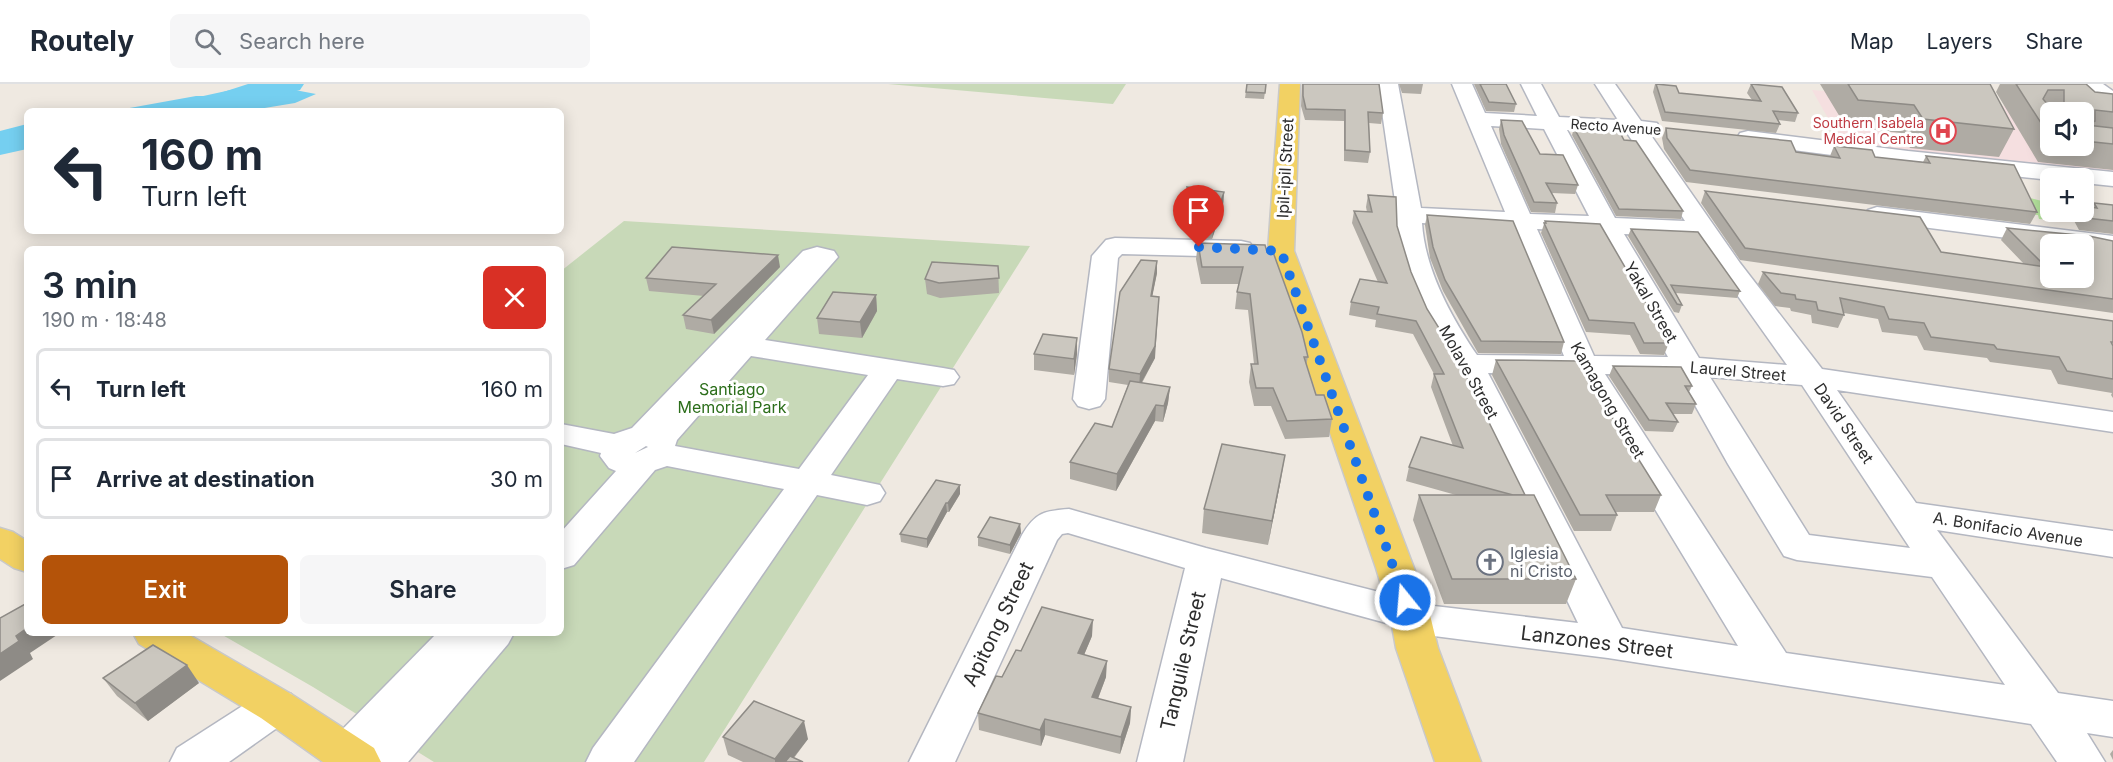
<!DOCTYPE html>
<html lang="en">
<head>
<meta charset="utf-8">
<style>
  :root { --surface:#fff; --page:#f6f6f7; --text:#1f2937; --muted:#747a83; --line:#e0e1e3; --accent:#b45309 }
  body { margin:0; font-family:Inter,sans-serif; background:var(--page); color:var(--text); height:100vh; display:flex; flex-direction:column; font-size:22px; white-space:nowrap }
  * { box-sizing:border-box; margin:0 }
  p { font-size:20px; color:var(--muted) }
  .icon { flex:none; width:33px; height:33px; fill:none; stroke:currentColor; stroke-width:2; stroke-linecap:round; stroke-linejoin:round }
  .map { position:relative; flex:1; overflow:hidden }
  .sheet { position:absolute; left:24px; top:162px; width:540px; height:390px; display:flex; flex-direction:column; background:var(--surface); border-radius:9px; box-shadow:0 3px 15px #0003 }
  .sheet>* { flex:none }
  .banner { position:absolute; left:24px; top:24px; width:540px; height:126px; border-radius:9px; box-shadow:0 3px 15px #0003; background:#fff; color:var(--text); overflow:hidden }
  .fabs { position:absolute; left:2040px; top:18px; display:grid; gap:12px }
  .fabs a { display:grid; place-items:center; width:54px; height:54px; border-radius:9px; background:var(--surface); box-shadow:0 3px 15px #0003; font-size:30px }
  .pin { position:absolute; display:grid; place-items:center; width:51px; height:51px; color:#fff; margin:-62px -26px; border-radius:50% 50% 50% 0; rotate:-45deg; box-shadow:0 0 6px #0007 }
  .pin .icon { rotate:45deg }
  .me { position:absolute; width:66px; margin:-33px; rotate:343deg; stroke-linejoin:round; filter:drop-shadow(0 0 4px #0008) }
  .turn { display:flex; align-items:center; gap:21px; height:126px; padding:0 18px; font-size:27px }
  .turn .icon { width:78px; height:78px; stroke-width:2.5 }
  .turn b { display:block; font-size:42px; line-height:51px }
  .round { display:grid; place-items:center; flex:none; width:63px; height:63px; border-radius:9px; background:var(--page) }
  .headline { display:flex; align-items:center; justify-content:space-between; height:102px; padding:0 18px }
  h1 { font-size:36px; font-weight:600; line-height:45px }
  .primary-button { display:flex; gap:12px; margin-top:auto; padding:12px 18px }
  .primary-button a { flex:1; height:69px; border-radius:9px; background:var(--accent); color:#fff; font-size:24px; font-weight:600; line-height:69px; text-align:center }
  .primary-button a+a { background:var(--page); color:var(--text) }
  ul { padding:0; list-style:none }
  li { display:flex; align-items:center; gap:18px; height:81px; margin:0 12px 9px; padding:0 6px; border:3px solid var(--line); border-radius:9px }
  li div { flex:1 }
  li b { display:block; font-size:22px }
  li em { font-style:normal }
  header { display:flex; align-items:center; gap:36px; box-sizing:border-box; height:84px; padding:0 30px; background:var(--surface); border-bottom:2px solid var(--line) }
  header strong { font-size:28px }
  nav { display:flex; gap:33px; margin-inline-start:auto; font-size:21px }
  .search { width:420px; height:54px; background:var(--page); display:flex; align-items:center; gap:15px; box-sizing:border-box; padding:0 21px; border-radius:9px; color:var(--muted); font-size:22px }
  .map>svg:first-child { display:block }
</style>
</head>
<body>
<header>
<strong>Routely</strong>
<div class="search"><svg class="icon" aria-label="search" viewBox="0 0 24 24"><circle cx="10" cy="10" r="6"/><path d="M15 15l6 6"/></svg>Search here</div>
<nav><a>Map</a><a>Layers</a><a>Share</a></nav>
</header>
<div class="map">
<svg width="2113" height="678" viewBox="0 0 2113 678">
  <rect width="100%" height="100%" fill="#efe9e1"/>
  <polygon fill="#f5dfe0" points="1812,6 2077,28 2050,28 2050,62 2084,62 2113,32 2113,93 1845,64"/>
  <polygon fill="#b6e59e" points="2022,112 2050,119 2050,128 2058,128 2064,137 2039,135 2038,131 2012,128 2018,138 1993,135"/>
  <g fill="#c8d9b8">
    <polygon points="888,0 1126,0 1113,20"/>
    <polygon points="624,137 1030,162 704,678 434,678 313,603 219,549 561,549 561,187"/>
  </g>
  <g fill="#75cff0">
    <polygon points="248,0 263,0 316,10 295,19 247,27 113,27 196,12 211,12"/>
    <polygon points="27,40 27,65 0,71 0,47"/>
  </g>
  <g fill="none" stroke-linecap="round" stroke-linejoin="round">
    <polygon fill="#75cff0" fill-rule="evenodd" points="258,0 304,0 300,6 220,27 158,27 162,21"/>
    <g stroke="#b4b7c1" stroke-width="3">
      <g id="minor">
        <path d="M1378,0H1398L1421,124L1505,128L1452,0H1472L1485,29L1537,32L1521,0H1541L1559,33L1618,36L1595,0H1615L1641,37L1657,39L1660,44L1657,49L1650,50L1740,179L1822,285L2113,328V348L1837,306L1916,419L2113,447V473L1937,446L2058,609L2113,617V653L2087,649L2105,678H2057L2031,640L1608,574L1434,552L1221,494L1183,678H1137L1185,484L1068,449L1062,450L1057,456L955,678H909L1022,451C1036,428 1044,427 1069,425L1206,464L1434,522L1578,539L1453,280L1426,237L1411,200L1397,153V131ZM1491,42L1544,45L1589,132L1530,130ZM1567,46L1627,49L1685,137L1615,134ZM1422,139L1511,144L1564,272L1477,271C1451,233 1425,186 1422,139ZM1537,145L1598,148L1668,273L1594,272ZM1624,150L1696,153L1787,281L1699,274ZM1488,289L1573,290L1738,562L1622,544ZM1605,290L1678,291L1728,380L1784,472L1797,476L1932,493L2005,601L1786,569ZM1710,293L1802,301L1910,464L1809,451Z"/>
        <polygon points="2080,0 2103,0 2113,7 2113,23 2106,21"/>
        <polygon points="1748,47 1908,67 2113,88 2113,102 2084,99 2084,94 2050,96 1908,81 1740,59 1737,54 1740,49"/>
        <polygon points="1877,123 2113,152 2113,168 2084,164 2084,160 2054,160 1868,136 1864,131 1868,126"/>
        <polygon points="1115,154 1241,157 1250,159 1254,165 1250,171 1241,173 1122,170 1118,174 1105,315 1100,322 1089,325 1078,322 1073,315 1092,172 1106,156"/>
        <path d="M817,163L834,167L838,173L765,256L943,284L954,286L959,293L954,300L943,302L897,295L831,391L880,401L885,409L880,417L867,421L817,411L634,678H586L593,664L784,405L667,382L655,386L574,481L561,485V448L616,387L609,384L600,372L601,369L561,360V340L614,350L632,344L803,167ZM751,272L868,291L799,385L675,362L677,356ZM646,362L648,363L635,369Z"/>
        <polygon points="437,549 514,549 508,560 408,678 328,678 324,670 331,657"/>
        <polygon points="276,605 291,610 298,622 291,634 229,678 170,678 177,664 261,610"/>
      </g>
    </g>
    <g stroke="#c9c9c9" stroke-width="3">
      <g id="major">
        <polygon points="1280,0 1300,0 1294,167 1414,484 1430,531 1438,564 1481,678 1435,678 1396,564 1390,531 1376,484 1268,167"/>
        <polygon points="0,444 13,448 27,457 27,488 14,484 0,475"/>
        <polygon points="133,549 186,549 291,610 374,664 381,678 323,678 261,634 139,560"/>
      </g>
    </g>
    <use href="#minor" fill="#fff" fill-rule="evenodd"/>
    <use href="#major" fill="#f2d163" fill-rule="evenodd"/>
  </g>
  <g fill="#afaba4" fill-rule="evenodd">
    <polygon points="1247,0 1266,0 1264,15 1245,14"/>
    <polygon points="1302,0 1379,0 1383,29 1381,40 1369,39 1370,68 1368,79 1344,77 1344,37 1305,36 1301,22"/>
    <polygon points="1399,0 1423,0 1421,10 1402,9"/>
    <polygon points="1474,0 1506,0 1516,20 1514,28 1486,27"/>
    <polygon points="1655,0 1679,9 1752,16 1747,9 1751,0 1798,29 1795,38 1778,36 1780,40 1776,49 1662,37 1653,8"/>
    <polygon points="1820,0 1990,0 2014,45 1999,73 1910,64 1901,49 1846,43"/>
    <path d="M2000,0H2086L2095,8L2113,10V86L2038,78L1996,8ZM2050,28H2084V62H2050Z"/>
    <polygon points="1501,36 1540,70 1578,101 1575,110 1552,109 1557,119 1555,129 1531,128 1501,60 1499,45"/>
    <polygon points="1574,44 1624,56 1683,127 1681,135 1616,132 1572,51"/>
    <polygon points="1666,44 1796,68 1830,72 1834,62 1875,73 1923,78 1926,72 2037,128 2030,140 1686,98 1664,65 1662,54"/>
    <polygon points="1187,103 1224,108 1223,122 1212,155 1192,154 1186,117"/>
    <polygon points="1705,107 1941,168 2024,180 2001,156 2007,144 2113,157 2113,229 1740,176 1701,119"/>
    <polygon points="1368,111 1397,142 1411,188 1427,225 1525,411 1576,495 1566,520 1444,520 1413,436 1419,411 1456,411 1406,397 1409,383 1453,362 1431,303 1434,290 1413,250 1375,243 1376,236 1349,231 1351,218 1378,198 1352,139 1354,127 1367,128 1366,123"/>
    <polygon points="2094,119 2113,121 2113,150 2079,146 2072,133 2075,128 2084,128 2091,124"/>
    <polygon points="1427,131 1564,258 1561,270 1478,269 1443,207 1430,174 1425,141"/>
    <polygon points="1545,137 1669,259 1664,271 1640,270 1630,251 1586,248 1541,149"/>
    <polygon points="1631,145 1740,207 1737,214 1676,209 1682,221 1679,229 1674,228 1628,152"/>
    <polygon points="1198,159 1267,168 1308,273 1306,281 1316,311 1332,335 1329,353 1285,355 1271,322 1254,322 1249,298 1251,280 1254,280 1248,226 1235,225 1237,208 1239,200 1201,200 1196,175"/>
    <polygon points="1157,177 1157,189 1152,212 1155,274 1142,299 1170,303 1168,319 1163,338 1155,337 1116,407 1070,395 1070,378 1112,343 1128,301 1109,298 1109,285"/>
    <polygon points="998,182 999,209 940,214 927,210 925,195"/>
    <polygon points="780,183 714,250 686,245 683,231 704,212 649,207 646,194"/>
    <polygon points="1763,188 2113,237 2113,314 2111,311 2112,309 2058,300 2051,286 1990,278 1987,274 1924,266 1917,252 1882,248 1878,235 1844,229 1844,231 1838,244 1812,239 1811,231 1791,227 1790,224 1775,222 1758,200"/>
    <polygon points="876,211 877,227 862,254 819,250 817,234"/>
    <polygon points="1077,254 1077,270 1074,291 1034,286 1034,270"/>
    <polygon points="1496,276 1661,411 1654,428 1616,428 1617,431 1611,447 1574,447 1492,291"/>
    <polygon points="1613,282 1692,302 1689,308 1696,320 1692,330 1673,330 1678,338 1673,348 1645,347 1609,292"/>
    <polygon points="1281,395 1268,461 1202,449 1204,425"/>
    <polygon points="960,410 949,428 947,428 927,464 901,458 900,450"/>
    <polygon points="1020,440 1021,449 1010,470 978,462 978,453"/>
    <polygon points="1092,552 1084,571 1106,593 1098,615 1131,623 1130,639 1120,670 1045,651 1041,662 979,646 978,629 1002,593"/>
    <polygon points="103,594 199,599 148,637 117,612"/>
    <polygon points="723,653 808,655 794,674 803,678 743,678 728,671"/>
    <polygon points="2113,666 2113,676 2110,670"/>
  </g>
  <g fill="#8e8b86">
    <polygon points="2095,37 2084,57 2087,38"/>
    <polygon points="1224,108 1223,122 1212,155 1214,140"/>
    <polygon points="778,171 780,183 714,250 711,236"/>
    <polygon points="1157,177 1157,189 1150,224 1151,212"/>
    <polygon points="876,211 877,227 862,254 860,238"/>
    <polygon points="1159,213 1155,274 1139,303 1140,290"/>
    <polygon points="1077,254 1077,270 1074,291 1074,275"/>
    <polygon points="1170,303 1168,319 1163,338 1164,322"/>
    <polygon points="1156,321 1155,337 1116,407 1117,390"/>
    <polygon points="1285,371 1281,395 1268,461 1272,437"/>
    <polygon points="960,401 960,410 949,428 948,419"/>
    <polygon points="946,419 947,428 927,464 927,455"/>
    <polygon points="1020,440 1021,449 1010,470 1010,461"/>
    <polygon points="1093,536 1092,552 1078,585 1078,569"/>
    <polygon points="27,544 27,549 60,549 30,569 33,575 0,597 0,570 16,552"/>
    <polygon points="1107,577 1106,593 1092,630 1092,613"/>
    <polygon points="187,581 199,599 148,637 135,619"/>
    <polygon points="1131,623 1130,639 1120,670 1121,653"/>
    <polygon points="1045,635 1045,651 1041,662 1040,646"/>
    <polygon points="804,637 808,655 790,678 775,678 775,675"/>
  </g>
  <g fill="#cbc7bf" stroke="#8e8b86" stroke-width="1.5" fill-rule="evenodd">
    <polygon points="1247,0 1266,0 1265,9 1246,8"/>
    <polygon points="1303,0 1379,0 1383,29 1368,28 1370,68 1345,66 1345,26 1306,25 1303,12"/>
    <polygon points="1480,0 1506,0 1516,20 1489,18"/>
    <polygon points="1656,0 1676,2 1679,9 1761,17 1751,0 1782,3 1798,29 1773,27 1780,40 1665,28"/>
    <polygon points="1848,0 1990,0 2014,45 1923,35 1914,21 1858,16"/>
    <polygon points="2016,0 2086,0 2095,8 2113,10 2113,28 2095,26 2095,37 2087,38 2087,41 2113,44 2113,60 2084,57 2084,28 2064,28 2064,6 2048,6 2043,15 2053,27 2059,28 2050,28 2050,53"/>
    <polygon points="1501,36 1522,37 1540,70 1563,71 1578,101 1546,99 1557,119 1534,118 1504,51"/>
    <polygon points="1574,44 1619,47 1624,56 1636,57 1683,127 1619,125"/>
    <polygon points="1666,44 1791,57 1796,68 1840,74 1834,62 1872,66 1875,73 1930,79 1926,72 2014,81 2037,128 1690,86 1667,54"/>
    <polygon points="1187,103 1224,108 1214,140 1194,140"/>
    <path d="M1705,107L1920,133L1941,168L2046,183L2007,144L2089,152L2113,157V215L1745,164ZM2050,160H2084V194H2050Z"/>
    <polygon points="1368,111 1396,113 1397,142 1411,188 1427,225 1454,268 1525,411 1513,411 1409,383 1421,353 1463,364 1434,290 1444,290 1416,237 1377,230 1379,223 1351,218 1360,195 1387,199 1354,127 1372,128"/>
    <polygon points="2094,119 2113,121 2113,137 2086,134 2082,128 2084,128 2084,122 2097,124"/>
    <polygon points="1427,131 1513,137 1564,258 1481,257 1445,196 1433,163"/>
    <polygon points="1545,137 1600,140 1669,259 1644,259 1634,239 1589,236 1544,139 1546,139"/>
    <polygon points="1631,145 1698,148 1740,207 1671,201 1682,221 1677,220"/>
    <polygon points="1198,159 1265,161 1267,168 1273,168 1302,248 1308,273 1304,273 1316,311 1324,311 1332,335 1287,337 1273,304 1256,304 1251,280 1258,280 1250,210 1237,208 1243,183 1202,183"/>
    <polygon points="672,163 778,171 711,236 683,231 716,200 646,194"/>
    <polygon points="1141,176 1157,177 1151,212 1159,213 1155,262 1140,290 1109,285 1120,208"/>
    <polygon points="932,178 998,182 999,194 939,199 925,195"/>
    <polygon points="1763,188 2113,237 2113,258 2111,258 2113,262 2113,295 2067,287 2059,273 1997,265 1994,261 1931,253 1924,239 1889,235 1884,223 1840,214 1844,231 1818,226 1816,218 1796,215 1795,211 1781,209"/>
    <polygon points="833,208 876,211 860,238 817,234"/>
    <polygon points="1043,250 1077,254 1074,275 1034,270"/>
    <polygon points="1496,276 1577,277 1661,411 1606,411 1617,431 1580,431"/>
    <polygon points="1613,282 1681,283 1692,302 1685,302 1696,320 1666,319 1678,338 1649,336"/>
    <polygon points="1130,297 1170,303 1164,322 1156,321 1117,390 1070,378 1095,339 1112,343"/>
    <polygon points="1222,360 1285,371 1272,437 1204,425"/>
    <polygon points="936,396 960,401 948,419 946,419 927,455 900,450"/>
    <polygon points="1419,411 1534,411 1576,495 1452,495"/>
    <polygon points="990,433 1020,440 1010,461 978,453"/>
    <polygon points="27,519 27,544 16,552 19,557 0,570 0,534"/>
    <polygon points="1042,523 1093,536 1078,569 1107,577 1092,613 1131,623 1121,653 1045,635 1040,646 978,629 996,592 1002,593 1016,566 1021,567"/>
    <polygon points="153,561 187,581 135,619 103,594"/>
    <polygon points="754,617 804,637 775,675 723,653"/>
    <polygon points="790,672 803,678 785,678"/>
  </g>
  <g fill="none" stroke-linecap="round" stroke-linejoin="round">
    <polyline stroke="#1a73e8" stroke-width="10" stroke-dasharray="0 18" points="1199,163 1281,167 1405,516"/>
  </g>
  <defs>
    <g id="hospital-ring" transform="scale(1.35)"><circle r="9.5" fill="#fff" stroke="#e0444e" stroke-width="1.5"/><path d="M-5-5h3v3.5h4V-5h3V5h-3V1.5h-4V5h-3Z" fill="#e0444e"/></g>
    <g id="church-ring" transform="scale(1.35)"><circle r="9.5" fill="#fff" stroke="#6b7280" stroke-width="1.5"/><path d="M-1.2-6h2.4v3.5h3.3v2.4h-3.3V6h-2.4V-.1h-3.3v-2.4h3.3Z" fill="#6b7280"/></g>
  </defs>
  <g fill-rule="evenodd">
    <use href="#hospital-ring" x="1943" y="47"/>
    <use href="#church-ring" x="1490" y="478"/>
  </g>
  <g text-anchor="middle" stroke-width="6" stroke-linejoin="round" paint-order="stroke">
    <g font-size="14" fill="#be3a42" stroke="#fff" text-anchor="end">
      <text x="1924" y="44">Southern Isabela<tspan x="1924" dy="16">Medical Centre</tspan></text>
    </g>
    <g font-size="14" fill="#2e2e2e" stroke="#fff">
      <text transform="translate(1616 43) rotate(4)" y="5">Recto Avenue</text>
    </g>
    <g font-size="16" fill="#2e2e2e" stroke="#fff">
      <text transform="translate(1285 84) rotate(-87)" y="6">Ipil-ipil Street</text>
      <text transform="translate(1651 218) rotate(60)" y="6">Yakal Street</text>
      <text transform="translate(1738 287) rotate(5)" y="6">Laurel Street</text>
      <text transform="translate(1469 288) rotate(61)" y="6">Molave Street</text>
      <text transform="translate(1608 316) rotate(60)" y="6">Kamagong Street</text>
      <text transform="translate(1844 339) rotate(56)" y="6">David Street</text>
      <text transform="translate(2008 445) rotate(9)" y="6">A. Bonifacio Avenue</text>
    </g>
    <g font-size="16" fill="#2c6e1b" stroke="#fff">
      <text x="732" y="311">Santiago<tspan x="732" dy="18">Memorial Park</tspan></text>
    </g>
    <g font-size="16" fill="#5b616d" stroke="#fff" text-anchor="start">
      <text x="1510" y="475">Iglesia<tspan x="1510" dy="18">ni Cristo</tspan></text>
    </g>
    <g font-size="20" fill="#2e2e2e" stroke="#fff">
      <text transform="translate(998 540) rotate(-64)" y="7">Apitong Street</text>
      <text transform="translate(1597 558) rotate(7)" y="7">Lanzones Street</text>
      <text transform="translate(1183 577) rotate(-77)" y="7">Tanguile Street</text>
    </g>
  </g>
</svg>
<div class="fabs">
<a><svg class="icon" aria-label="sound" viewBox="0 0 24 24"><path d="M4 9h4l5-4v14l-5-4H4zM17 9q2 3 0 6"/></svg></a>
<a>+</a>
<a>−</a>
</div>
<div class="pin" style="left:1199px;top:163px;background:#d93025"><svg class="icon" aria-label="arrive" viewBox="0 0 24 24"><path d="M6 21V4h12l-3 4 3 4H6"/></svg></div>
<svg class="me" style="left:1405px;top:516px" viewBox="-20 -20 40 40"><circle r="17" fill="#1a73e8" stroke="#fff" stroke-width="3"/><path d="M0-11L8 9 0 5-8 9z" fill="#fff"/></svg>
<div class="banner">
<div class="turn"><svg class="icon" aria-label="left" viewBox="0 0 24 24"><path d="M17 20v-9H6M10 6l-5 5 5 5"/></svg><div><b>160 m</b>Turn left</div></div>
</div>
<section class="sheet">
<div class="headline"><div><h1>3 min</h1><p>190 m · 18:48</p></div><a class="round" style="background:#d93025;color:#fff"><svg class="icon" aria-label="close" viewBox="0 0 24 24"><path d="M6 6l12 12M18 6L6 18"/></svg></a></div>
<ul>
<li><svg class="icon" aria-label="left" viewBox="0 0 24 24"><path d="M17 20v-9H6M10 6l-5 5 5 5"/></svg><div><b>Turn left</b></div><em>160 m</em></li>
<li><svg class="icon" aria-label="arrive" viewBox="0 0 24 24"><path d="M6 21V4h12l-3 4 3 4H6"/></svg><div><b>Arrive at destination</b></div><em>30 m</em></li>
</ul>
<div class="primary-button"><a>Exit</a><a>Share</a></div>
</section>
</div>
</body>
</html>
